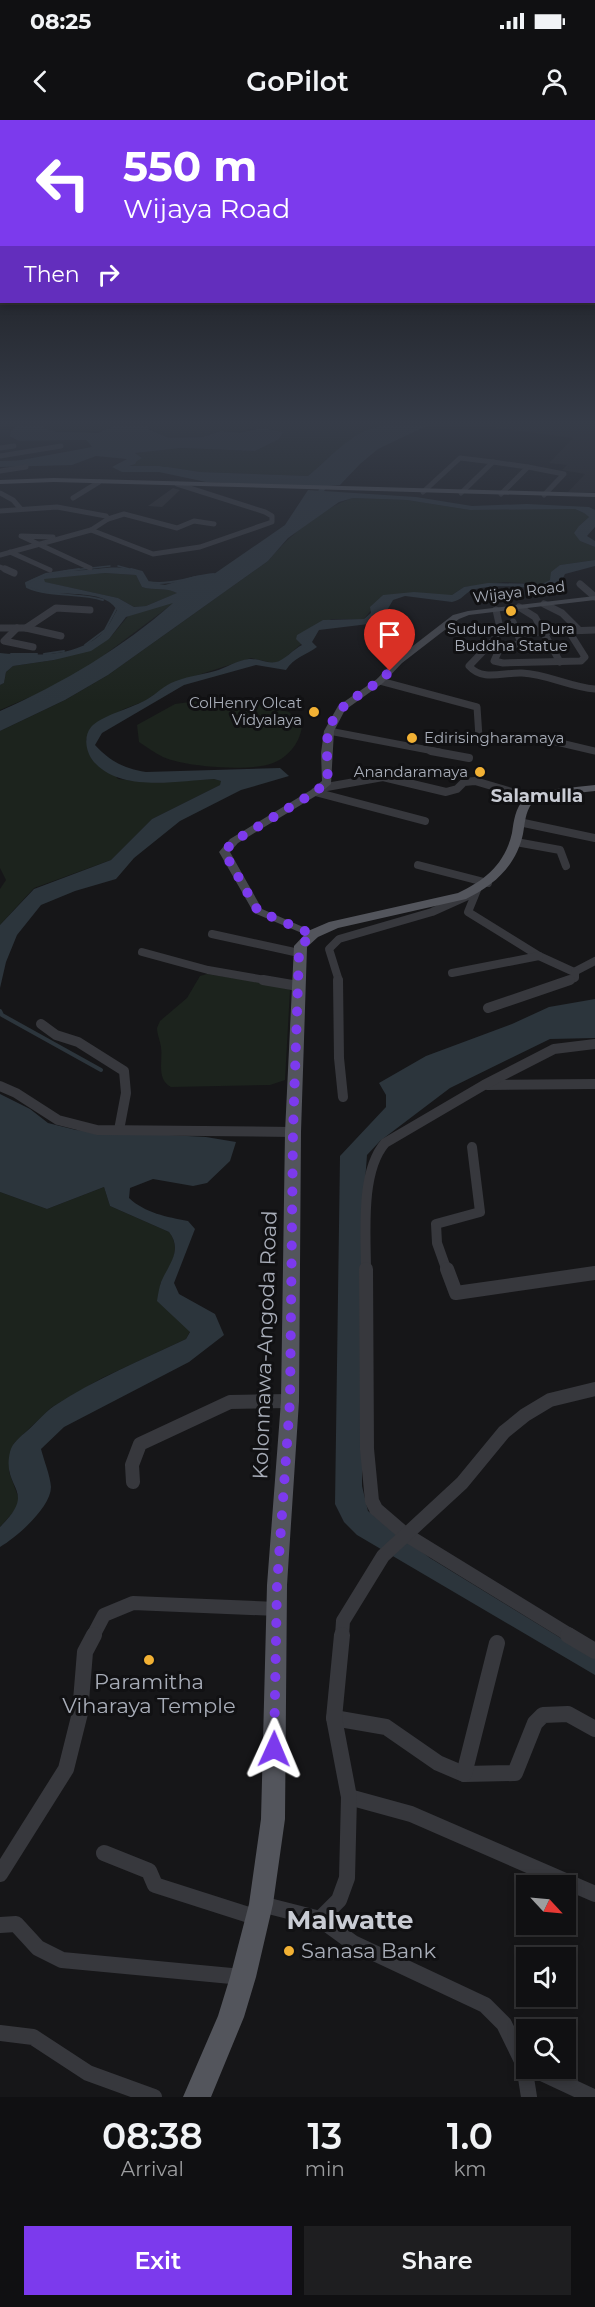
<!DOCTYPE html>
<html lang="en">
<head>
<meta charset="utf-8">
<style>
  :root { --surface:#101012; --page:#1e1e20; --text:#f1f3f6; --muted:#9c9d9f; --line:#303032; --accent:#7c3aed }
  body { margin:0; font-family:Montserrat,sans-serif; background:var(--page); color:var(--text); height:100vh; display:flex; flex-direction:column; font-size:22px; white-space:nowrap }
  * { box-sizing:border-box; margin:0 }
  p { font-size:20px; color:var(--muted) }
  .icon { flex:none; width:33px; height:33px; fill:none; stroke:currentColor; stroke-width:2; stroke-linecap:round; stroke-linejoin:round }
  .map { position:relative; height:1977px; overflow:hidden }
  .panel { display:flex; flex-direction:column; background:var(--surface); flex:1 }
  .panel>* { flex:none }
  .top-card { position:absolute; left:0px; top:0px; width:596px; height:183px; box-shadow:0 3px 9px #0003,0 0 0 2px var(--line); background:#7c3aed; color:#fff; overflow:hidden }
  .needle { width:39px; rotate:116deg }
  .tools { position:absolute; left:516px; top:1755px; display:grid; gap:12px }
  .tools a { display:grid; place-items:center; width:60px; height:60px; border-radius:0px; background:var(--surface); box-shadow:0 3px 9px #0003,0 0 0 2px var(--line); font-size:30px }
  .pin { position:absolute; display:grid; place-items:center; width:51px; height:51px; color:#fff; margin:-62px -26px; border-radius:50% 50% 50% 0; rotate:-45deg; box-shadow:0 0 6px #0007 }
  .pin .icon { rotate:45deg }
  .me { position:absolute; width:66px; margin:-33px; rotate:1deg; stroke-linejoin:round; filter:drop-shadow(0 0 4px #0008) }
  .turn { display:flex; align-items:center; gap:21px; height:126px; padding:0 24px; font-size:27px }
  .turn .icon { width:78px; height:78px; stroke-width:2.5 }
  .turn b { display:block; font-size:42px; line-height:51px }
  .then { display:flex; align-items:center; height:57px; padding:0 24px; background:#0003; gap:12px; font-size:22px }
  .eta { display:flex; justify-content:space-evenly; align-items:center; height:102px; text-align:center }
  .eta b { font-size:36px; font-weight:600; line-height:42px }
  .cta { display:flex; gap:12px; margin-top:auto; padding:12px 24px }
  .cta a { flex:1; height:69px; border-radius:0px; background:var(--accent); color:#fff; font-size:24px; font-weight:600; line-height:69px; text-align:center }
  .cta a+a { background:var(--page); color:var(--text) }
  .status { display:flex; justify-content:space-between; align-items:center; height:42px; padding:0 30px; background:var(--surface); direction:ltr }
  .status svg { height:16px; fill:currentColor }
  header { display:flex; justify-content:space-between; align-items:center; height:78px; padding:0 24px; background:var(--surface); font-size:27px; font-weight:600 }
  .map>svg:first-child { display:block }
</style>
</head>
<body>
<div class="status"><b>08:25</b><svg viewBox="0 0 49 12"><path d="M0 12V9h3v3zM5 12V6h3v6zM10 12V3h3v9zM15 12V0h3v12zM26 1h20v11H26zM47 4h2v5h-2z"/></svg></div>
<header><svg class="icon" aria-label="back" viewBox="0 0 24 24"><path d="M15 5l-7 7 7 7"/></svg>GoPilot<svg class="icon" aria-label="person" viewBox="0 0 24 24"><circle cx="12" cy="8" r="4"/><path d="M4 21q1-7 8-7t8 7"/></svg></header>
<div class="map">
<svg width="595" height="1977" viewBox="0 0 595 1977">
  <rect width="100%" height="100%" fill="#161618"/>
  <polygon fill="#222225" points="498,306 595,306 595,372 568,372 585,354 562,350 567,345 549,343 573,318 496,308"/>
  <g fill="#1c231d">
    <path d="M44,306H114C99,315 57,316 42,308Z"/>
    <path d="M149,306H379C351,314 330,337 308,356L200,352L168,347L127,348L141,337L134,333L181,328L255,331L279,319L283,313L275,310L250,309L240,313L221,311L203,317L169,318L148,308Z"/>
    <path d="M353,378L407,380L470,390L575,389L584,393L589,397L579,406L580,421L595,427V440L560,445L550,460L542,464L504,462L464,467L452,475H383L364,499H331L281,541L273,543L251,538L170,564L145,581L124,589L91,607L86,620L118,659L145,662L214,659L222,661L220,665L152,699L111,740L34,768L0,805V769L6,760L0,748V611L65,580L108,555L268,441C290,415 320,389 353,378Z"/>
    <path d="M105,453L136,455L142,467C154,471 166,467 178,473L146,486L134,487L118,478L44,462V458Z"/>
    <polygon points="175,482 87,548 44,571 0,590 0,565 4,563 6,552 13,546 54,540 109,519 130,494"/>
    <path d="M219,578L256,583L289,592L302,605C301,621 289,637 273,643C251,652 185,647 163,637C155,633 147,627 139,622L137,605L175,584Z"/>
    <path d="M207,854L283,866L290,870L285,960L270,965L171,967C156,959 163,941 161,927C160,920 157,914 157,908L160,901L187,878L200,856Z"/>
    <path d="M104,1067L110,1086L169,1112C183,1130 169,1147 160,1164L190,1211L186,1219L102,1258L52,1287L14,1323L9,1352L19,1379L16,1389L0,1407V1072L47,1089Z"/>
  </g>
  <g fill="#2c353c" fill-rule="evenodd">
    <path d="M18,306H44L43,308L57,312L98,313L114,306H149L148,309L169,318L203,317L221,311L240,313L262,308L283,312L279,319L255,331L181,328L135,333L142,338L127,347H168L200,352L308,356C329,339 350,313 377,307C391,304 409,306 424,306C380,322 369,330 338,364L206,359L159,349H122L117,347L131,342L133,338L120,334L95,333L72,342L0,344L92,327L86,319L19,320L11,316V312Z"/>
    <path d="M308,370L416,377L472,386L527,384L589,387L595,390V407L587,416L595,421V427L580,421L574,413L579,406L589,397L584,393L575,389L470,390L407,380L353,378L339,382L288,418L268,441L108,555L65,580L0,611V591C63,563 122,528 173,483L126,497L109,519L91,531L54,540L13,546L6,552L4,563L0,565V533C34,536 79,538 104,511C110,505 113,496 117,490C101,464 49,481 27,467L26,463C46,450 63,452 86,450C110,448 117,445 142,452L148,462L165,465L195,456L214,454L285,405ZM105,453L136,455L142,467C154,471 166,467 177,473L146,486L134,487L118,478L45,462L44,459Z"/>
    <path d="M595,440V446L565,454L562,460L548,473C532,465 489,464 472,470C464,474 462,480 452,482L405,476L393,480L382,499L377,503L319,510L312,522L317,527C305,536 294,537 286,550L256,545L184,565L102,613L95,625C111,642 123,648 146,652L280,648L289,656L241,670L180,701L134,738L116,759L75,771L41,785L17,815L6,842L0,868V805L34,769L111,740L152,699L220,665L221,661L214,659C178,661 123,672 96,644C87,636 82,618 91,607C101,596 131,588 144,581C154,576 161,568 171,563C184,557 200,555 215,551C226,548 237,540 249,539C258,538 267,544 276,542C283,541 294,529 302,525L296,519L297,515L323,500L364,499L371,493L370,487L383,475L414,472L452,475L464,467L488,463L542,464L550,460L551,452L560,445Z"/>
    <polygon points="595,879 595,918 550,919 450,968 380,1021 367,1035 363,1089 362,1366 368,1391 430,1438 595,1539 595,1555 357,1415 344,1402 335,1384 340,1036 386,987 386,975 379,963 426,936 512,904 549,887"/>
    <path d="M0,974L30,989L48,1003L76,1010L206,1017L236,1022L230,1041L207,1063L193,1066L153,1059L130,1068L129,1078C145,1093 167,1097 188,1101L195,1109L174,1163L179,1174L215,1194L224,1215L189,1242L64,1307L41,1329C44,1341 50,1355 51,1367C51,1387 17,1417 0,1427V1407C39,1369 1,1370 10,1332C12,1323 20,1317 27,1311C36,1303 44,1293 54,1286C95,1259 142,1240 186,1219L190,1212L157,1181C158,1175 159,1168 161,1162C169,1144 183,1130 169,1112L110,1086L104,1067L47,1089L0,1072Z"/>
  </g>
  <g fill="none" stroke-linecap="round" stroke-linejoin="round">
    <g stroke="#2c353c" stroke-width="1.5">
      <polyline points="18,306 11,312 11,316 19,320 86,319 92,324"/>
      <polyline points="118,446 137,451"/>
      <polyline points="64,451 110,446"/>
    </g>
    <g stroke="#2c353c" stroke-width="2">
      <path d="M79,449L46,454L26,463L27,467C51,478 78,472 103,480"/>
      <path d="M131,449L142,452L148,462C171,466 191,456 214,454"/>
      <polyline points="85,525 105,510 116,489"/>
      <polyline points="11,534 37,534"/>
      <polyline points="44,534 64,531"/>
    </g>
    <polyline stroke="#2c353c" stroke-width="4" points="0,891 2,895 101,950"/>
    <path fill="#2c353c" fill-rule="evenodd" d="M418,306H426L378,329L360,344L340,365L328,366L324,371L328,382L323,386H319L322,382L318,371L324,363L336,362C362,335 383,320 418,306Z"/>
    <polygon fill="#2c353c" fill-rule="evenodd" points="95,330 120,331 136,336 138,338 135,344 129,346 159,346 206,356 326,361 331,364 326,367 206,362 159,352 122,352 112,347 127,339 96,336 72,345 0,347 0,341 71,339"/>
  </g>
  <polygon fill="#29292c" points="173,368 180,370 162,387 148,386"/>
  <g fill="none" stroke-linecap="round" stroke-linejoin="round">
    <g stroke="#37383d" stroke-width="5">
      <polyline points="0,328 14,326"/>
      <polyline points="0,336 61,326"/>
      <polyline points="493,342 528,347 501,374"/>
      <polyline points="528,347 564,354 544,375"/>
      <polyline points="0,351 26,347"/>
      <polyline points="423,372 460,338 493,342 461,373"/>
      <polyline points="0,373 13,380 20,388"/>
      <polyline points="73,378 99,362"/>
      <polyline points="0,391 57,387 106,396 108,399 91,410 0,435"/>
      <polyline points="108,399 124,394 177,408 194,401 214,404"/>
      <polyline points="91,410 153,434 200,427 272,402 272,396 265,392 177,364"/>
      <polyline points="53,417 21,416 90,448"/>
      <polyline points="10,432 50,450"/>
      <polyline points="0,447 9,451"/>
    </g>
    <g stroke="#37383d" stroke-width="7">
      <polyline points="5,449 14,453"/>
      <polyline points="580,464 595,477"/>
      <polyline points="544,484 562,493 578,509"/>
      <polyline points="519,487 535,497 560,542"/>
      <path d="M496,490L500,508L493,521L469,546C483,562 503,552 522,553C547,554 570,567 595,569"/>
      <polyline points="513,502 521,523 499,530 494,541 503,543 581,541 585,537 568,510"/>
      <polyline points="0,508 26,508 61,516"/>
      <polyline points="17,508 4,521 33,527"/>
      <polyline points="26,508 56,488 90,490"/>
      <polyline points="515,513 595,510"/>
      <polyline points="380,561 477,587 479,617 483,619 548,620 595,631"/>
      <polyline points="329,611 439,632"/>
    </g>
    <g stroke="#37383d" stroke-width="8">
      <polyline points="431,631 469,638"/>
      <polyline points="321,668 383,657 446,672 457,669 464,662 475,661 532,678"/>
      <polyline points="315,672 425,701"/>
      <polyline points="519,702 595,718"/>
      <polyline points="516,722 560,730 566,746"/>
      <polyline points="418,745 488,763"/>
      <polyline points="477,770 468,792 539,836 574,852 595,841"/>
      <polyline points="212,814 299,833"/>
      <polyline points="142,832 208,850 271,861"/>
      <polyline points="452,853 539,836"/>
      <polyline points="339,861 329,829 339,819 432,792 472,774"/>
      <polyline points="566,861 575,858 575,852"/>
    </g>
    <g stroke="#37383d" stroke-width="10">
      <polyline points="263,860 298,866"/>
      <polyline points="338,860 339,938 343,977"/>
      <polyline points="488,888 570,860"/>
      <polyline points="41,904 56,915 78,922 124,951 126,973 119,1010"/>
      <polyline points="487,965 595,964"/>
      <polyline points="0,966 16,973 58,1000 97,1010 293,1012"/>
      <path d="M366,1151C366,1114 360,1052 385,1023L484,965L554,929L595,924"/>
      <polyline points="447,1151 437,1123 436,1104 480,1092 472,1027"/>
    </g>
    <g stroke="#37383d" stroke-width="14">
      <polyline points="366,1149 367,1329 372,1381 376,1389 405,1414 571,1516"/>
      <polyline points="447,1149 456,1173 595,1153"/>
      <polyline points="133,1362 132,1345 140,1324 230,1282 290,1281"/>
      <polyline points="93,1516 104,1495 133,1483 277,1489"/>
      <polyline points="342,1516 343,1501 383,1436 462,1363 504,1312 525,1295 550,1280 595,1269"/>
    </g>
    <g stroke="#37383d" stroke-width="16">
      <polyline points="568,1515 595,1531"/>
      <polyline points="334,1598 386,1607 438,1643 464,1654 515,1653 535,1603 543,1595 568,1594 595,1609"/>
      <polyline points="464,1654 497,1523"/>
      <polyline points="349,1677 411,1694 595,1774"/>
      <polyline points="104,1733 149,1751 155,1765 258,1798"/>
      <polyline points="0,1754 66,1649 80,1593 85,1532 94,1515"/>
      <polyline points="261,1784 320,1799 339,1780 347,1758 349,1677 334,1598 342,1515"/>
      <polyline points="320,1799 353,1823 485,1885 504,1904 524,1945 529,1977"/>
      <polyline points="0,1805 16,1804 38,1828 62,1840 242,1857"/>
      <polyline points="0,1913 33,1917 88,1953 154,1977"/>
      <polyline points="531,1948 593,1977"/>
    </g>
    <polygon fill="#45474d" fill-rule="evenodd" points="595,476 595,480 469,495 459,499 402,543 383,563 345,590 334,611 331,664 319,674 238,723 230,732 262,789 319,814 313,817 309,816 254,793 219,732 230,719 311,670 322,661 321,633 324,611 338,586 377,559 396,539 453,495 468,491"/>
    <g fill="#53555c" fill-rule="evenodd">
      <polygon points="54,358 595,373 595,377 54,362 0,364 0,360"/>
      <path d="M595,665V671L558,675L532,683C525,693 525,703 523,714C516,746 494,765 466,779L338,808L318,817L307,827L301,1012L299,1281L287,1465L285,1699L273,1784L256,1857L244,1897L211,1977H183L218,1896L230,1857L249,1784L261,1699L267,1465L281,1281L285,1012L294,826L308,811L329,802L458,773C485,760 505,744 512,713C514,700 515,689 524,679L557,669Z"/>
    </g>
  </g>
  <linearGradient id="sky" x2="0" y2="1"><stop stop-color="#0c0c0d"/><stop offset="0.52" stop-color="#363c48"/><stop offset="1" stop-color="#363c48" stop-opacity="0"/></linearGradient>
  <rect width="595" height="583" fill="url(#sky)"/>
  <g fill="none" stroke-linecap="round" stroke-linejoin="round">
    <path stroke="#7c3aed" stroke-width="10" stroke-dasharray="0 18" d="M274,1629L277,1465L290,1281L293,1012L299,833L301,826L312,814L258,791L224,732L234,721L315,672L327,662C329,646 325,630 328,614C335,580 369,574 390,551"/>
  </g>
  <g fill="#f2b134" stroke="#111113" stroke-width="2">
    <circle cx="511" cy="491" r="6"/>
    <circle cx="314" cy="592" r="6"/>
    <circle cx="412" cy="618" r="6"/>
    <circle cx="480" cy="652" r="6"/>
    <circle cx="149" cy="1540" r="6"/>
    <circle cx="289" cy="1831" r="6"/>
  </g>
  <g text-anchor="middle" stroke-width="6" stroke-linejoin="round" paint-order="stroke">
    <g font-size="15" fill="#a8adb8" stroke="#111113">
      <text transform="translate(519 472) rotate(-7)" y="5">Wijaya Road</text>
    </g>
    <g font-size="15" fill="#a8adb8" stroke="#111113" text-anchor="end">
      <text x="511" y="514" text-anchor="middle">Sudunelum Pura<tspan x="511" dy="17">Buddha Statue</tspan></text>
      <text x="302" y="588">ColHenry Olcat<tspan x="302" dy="17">Vidyalaya</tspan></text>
      <text x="424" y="623" text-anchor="start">Edirisingharamaya</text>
      <text x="468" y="657">Anandaramaya</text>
    </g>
    <g font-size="18" font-weight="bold" fill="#c9ccd4" stroke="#111113">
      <text x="537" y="682">Salamulla</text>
    </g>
    <g font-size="21" fill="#a8adb8" stroke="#111113">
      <text transform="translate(265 1225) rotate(-88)" y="7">Kolonnawa-Angoda Road</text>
    </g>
    <g font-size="21" fill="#a8adb8" stroke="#111113">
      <text x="149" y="1569">Paramitha<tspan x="149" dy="24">Viharaya Temple</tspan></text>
      <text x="301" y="1838" text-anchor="start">Sanasa Bank</text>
    </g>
    <g font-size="26" font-weight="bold" fill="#c9ccd4" stroke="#111113">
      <text x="350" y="1809">Malwatte</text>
    </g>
  </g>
</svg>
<div class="tools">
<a><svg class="needle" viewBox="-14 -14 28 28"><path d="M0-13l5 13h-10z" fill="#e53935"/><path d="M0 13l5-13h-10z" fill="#9c9d9f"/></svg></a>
<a><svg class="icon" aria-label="sound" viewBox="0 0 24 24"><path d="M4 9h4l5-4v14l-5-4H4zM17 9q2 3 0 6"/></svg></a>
<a><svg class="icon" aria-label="search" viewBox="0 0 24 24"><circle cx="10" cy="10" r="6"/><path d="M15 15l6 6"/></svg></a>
</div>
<div class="pin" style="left:390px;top:551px;background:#d93025"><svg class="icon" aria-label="arrive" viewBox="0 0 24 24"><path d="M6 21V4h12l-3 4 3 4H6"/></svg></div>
<svg class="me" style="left:274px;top:1629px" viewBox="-20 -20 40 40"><path d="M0-17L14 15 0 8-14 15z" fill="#7c3aed" stroke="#fff" stroke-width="4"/></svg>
<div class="top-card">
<div class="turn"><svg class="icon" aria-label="left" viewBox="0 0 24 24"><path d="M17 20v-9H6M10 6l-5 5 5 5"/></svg><div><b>550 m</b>Wijaya Road</div></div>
<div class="then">Then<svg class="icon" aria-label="right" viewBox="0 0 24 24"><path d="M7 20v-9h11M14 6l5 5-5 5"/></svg></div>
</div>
</div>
<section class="panel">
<div class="eta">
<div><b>08:38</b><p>Arrival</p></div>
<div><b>13</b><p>min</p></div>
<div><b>1.0</b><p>km</p></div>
</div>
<div class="cta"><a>Exit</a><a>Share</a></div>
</section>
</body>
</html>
